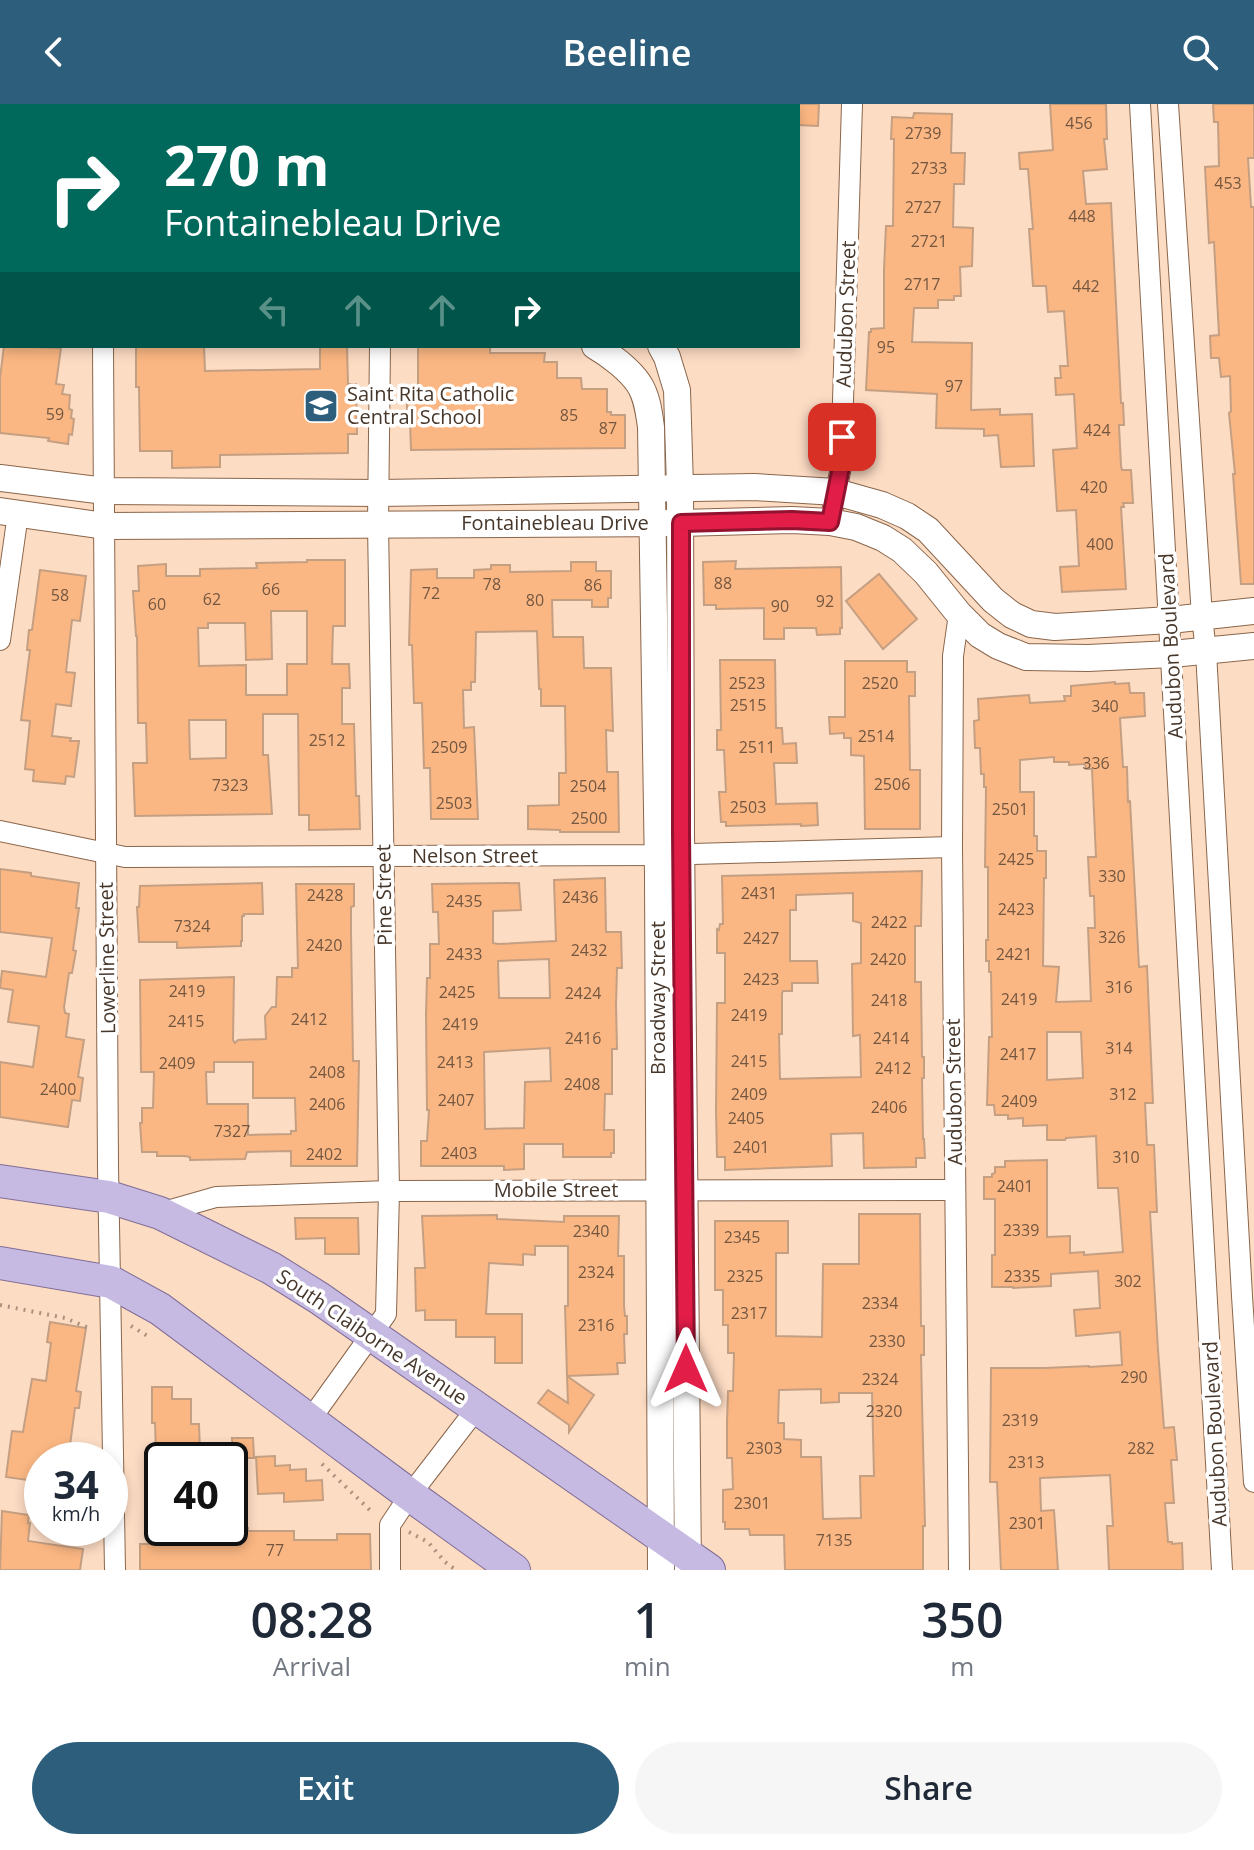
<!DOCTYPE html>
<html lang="en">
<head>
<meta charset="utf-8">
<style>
  :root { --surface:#fff; --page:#f6f6f7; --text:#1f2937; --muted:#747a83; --accent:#2d5e7c }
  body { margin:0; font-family:"Open Sans",sans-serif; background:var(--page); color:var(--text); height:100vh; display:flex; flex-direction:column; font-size:30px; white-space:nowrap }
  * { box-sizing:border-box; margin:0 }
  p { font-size:26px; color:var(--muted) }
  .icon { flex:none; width:44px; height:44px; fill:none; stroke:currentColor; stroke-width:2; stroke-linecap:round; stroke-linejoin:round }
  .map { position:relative; height:1466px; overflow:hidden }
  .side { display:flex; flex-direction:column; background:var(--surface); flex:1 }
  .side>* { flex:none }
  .banner { position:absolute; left:0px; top:0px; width:800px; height:244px; box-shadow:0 4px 12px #0003; background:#00695c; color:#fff; overflow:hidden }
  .speed { position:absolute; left:24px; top:1338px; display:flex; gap:16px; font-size:40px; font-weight:700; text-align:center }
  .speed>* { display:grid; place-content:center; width:104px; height:104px; border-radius:50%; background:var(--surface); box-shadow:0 4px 12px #0003; line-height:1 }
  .speed small { font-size:20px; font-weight:400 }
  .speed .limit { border:4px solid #111; border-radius:12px; background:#fff; color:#111 }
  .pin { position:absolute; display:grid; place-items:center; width:68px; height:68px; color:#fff; margin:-34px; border-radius:16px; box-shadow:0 4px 12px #0006 }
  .me { position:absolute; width:88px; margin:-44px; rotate:0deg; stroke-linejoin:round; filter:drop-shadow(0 0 6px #0008) }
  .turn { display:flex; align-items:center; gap:28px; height:168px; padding:0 32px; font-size:36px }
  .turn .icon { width:104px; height:104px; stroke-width:2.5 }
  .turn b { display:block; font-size:56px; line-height:68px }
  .lanes { display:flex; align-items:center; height:76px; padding:0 32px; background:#0003; justify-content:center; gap:40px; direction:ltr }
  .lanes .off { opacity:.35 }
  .eta { display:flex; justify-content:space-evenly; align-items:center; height:136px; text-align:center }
  .eta b { font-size:48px; font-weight:600; line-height:56px }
  .primary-button { display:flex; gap:16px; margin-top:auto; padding:16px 32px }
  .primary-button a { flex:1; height:92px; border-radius:48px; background:var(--accent); color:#fff; font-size:32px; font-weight:600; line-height:92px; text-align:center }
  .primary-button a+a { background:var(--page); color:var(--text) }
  header { display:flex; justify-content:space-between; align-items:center; height:104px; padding:0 32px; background:var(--accent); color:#fff; font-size:36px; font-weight:600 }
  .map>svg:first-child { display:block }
</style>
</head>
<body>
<header><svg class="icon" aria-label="back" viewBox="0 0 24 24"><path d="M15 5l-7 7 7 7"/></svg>Beeline<svg class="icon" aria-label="search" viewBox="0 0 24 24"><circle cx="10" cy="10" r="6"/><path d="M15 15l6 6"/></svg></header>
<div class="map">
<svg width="1254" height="1466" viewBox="0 0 1254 1466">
  <rect width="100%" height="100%" fill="#fddcc4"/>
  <g fill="#fbb783" stroke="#c59f82" stroke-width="2" fill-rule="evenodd">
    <polygon points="798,0 819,0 818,22 798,21"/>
    <polygon points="1050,0 1106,0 1107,35 1104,35 1107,65 1083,67 1086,100 1111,99 1121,299 1123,299 1124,321 1119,321 1121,362 1122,366 1131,366 1133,399 1123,399 1124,403 1121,403 1126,485 1062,488 1060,463 1079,462 1076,406 1057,407 1053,346 1077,344 1074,290 1056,291 1055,274 1061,274 1060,262 1068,262 1064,207 1048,208 1046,182 1033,182 1029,125 1033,125 1028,65 1020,65 1019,49 1053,46"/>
    <polygon points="1213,0 1254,0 1254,54 1248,54 1251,103 1254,103 1254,480 1241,480 1233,370 1235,370 1229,309 1231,307 1230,272 1221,273 1219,254 1211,254 1210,232 1219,231 1214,138 1209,139 1205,63 1219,62 1218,18 1214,18"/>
    <polygon points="914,9 952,10 951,49 965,49 964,80 954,80 953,123 973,124 972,162 960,163 961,192 954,192 954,196 938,196 938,204 914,204 912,238 972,239 971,306 1000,305 1000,311 1032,310 1034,362 1001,363 998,331 984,332 984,325 936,324 937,290 866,286 869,228 871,228 871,225 884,224 884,165 886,122 893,122 894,35 891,35 892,13 913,14"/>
    <polygon points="4,242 61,244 56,280 64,281 62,290 70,291 69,305 72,306 71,314 74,315 72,331 69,330 68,340 48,337 49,334 0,329 0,274"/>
    <polygon points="136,242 204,242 205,267 320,265 320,242 347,242 348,280 356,280 357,330 348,330 348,349 220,351 220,363 172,364 172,347 140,347 139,283 136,283"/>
    <polygon points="418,242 490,242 490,249 545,249 544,258 557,258 557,274 581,274 582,285 607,285 607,308 611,308 611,311 625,311 625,344 411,346 410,316 407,316 407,294 410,294 410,283 418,283"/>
    <path d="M307,456H345V522H333L332,560H349L350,584H342V620H354L356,692H359L360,725L309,726V711H299L298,610H263V651H268L272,710L135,712L133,659H147L146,619H138L137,532H136L133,487H139L138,462L166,460V472H200V465L257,464L256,459L307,458ZM271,507H307V560H287V591H246V561L199,562L198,524H208V519H245L246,556L272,555ZM189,616H226V654L190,655Z"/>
    <polygon points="736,457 735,465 841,463 842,524 840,524 840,530 817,531 816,524 784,524 784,535 764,535 764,504 716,505 716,501 704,501 703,458"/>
    <polygon points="571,458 596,458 596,467 611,467 611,494 608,494 608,503 592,503 592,496 552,496 553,533 583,533 584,564 611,564 613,627 606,626 607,668 618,668 619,728 560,728 560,726 528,725 528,702 559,701 559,669 566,669 565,602 541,602 541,585 539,585 537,527 476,528 475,578 471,578 471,586 463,586 464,624 474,623 478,715 431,715 430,664 424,664 422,599 414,599 412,541 409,541 411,466 437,465 437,474 474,474 474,466 491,465 491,461 510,461 510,468 571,467"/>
    <polygon points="40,466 86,472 80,517 72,516 66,568 75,569 71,602 56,600 52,632 71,634 70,637 79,637 74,673 66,672 65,680 33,677 34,666 25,665 30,617 21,616 30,546 27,546 29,526 32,526"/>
    <polygon points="879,470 917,515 883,545 846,497"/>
    <polygon points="720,556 775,556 776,624 782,624 783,640 796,639 797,659 774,659 776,700 817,699 818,721 801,722 801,720 726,722 726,718 721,718 719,688 726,688 724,646 717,646 717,626 721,626"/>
    <polygon points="845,557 907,557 907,568 915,568 915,592 909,592 910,666 920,666 920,725 865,725 864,652 851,651 851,634 844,634 844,629 830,630 829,613 845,613"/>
    <path d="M1115,578V580L1129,579L1130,589H1144L1145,612L1120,614L1123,663H1127L1128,698L1130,697L1139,863L1147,862L1153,999H1145L1147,1041H1154L1157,1108H1150L1158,1246L1164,1324L1174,1323L1177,1356H1171L1174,1399H1165L1168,1438H1172V1440L1182,1439L1183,1466H1109L1107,1422H1113L1110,1371L1040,1374L1041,1407L1054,1406L1058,1466H1001L997,1378H990L991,1264H1045L1089,1262V1263L1122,1261L1120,1228L1076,1232L1074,1206L1100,1204L1098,1167L1051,1170V1182L1013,1184V1183H992V1151H995V1095H984V1073H992V1070L995,1069V1063H1005V1057L1047,1056V1133L1070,1132V1149L1084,1148V1151L1123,1148L1118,1084H1098L1096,1032L1066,1034L1065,1036H1047V1021L1023,1022V1014L1008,1015V1011H995L994,1001H987L989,933H992L991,868H989V857H986V836H988V763H985L986,683H984V670H981L980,644H975L974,617L979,616L978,595L1029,591L1030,599L1065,597L1064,592H1071V582ZM1054,653V658H1069V661L1085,660L1086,665H1092L1096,753H1088L1090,792H1094L1095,824H1088L1091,897L1056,898L1059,863L1043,862L1044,774H1046V747H1037V732H1034V688H1020V656ZM1047,928H1081L1083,974L1047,976Z"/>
    <polygon points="0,765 31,769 31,772 79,779 76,804 79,804 73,846 76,847 72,869 69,869 64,903 65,909 69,910 66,933 84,936 78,973 83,974 80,997 72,996 68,1023 0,1013 0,958 33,963 39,922 8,918 13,886 0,884 2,867 46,873 52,834 0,828"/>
    <path d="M922,767L921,822H915V878H921L922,953H924V974H922L923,1035H924L925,1054H916V1063L864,1064L863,1029L831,1030L832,1062L725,1066V1053H717L716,1007L717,899H725V849H717V825L719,826L720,820H723L722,772ZM853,789V817L861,819V859L852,860L853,932L860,931L861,973L780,975L779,930H782V889L783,887H792V879H818L817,857H790V806H796V791Z"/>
    <path d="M605,774L606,828H621L622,864H617L616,901L617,945H612V990H605L604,1026H614V1049H611V1053H563V1040H524V1065L504,1066V1062H421V1037H427L429,1006H427L426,910L427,874H430V840H439L438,808H433L432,780L519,779L521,806L493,807V839L498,840L556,837L554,776ZM549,855L550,894H499L498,857ZM550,944L551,977L525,978L524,1024L485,1025L484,948Z"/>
    <polygon points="262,779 263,810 244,810 244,812 242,812 242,837 241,837 241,842 177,844 177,838 139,838 137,803 139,803 140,782"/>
    <path d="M296,780H354V802L351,803V827L353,957H359L357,1062H291V1047L247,1048L245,1055L190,1056V1053L185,1052H157V1048H142L140,1019H142V1004H153L154,968H141L140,876L234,873L233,936L235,939L238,936L266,935L265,912L272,903H276L277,873H292V864H298ZM214,958H253V994H295L296,1027H291V1030L248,1031V1000H207L206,968H214Z"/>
    <path d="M859,1110H920L921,1222H924V1251H921L922,1298L925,1422H923V1466H785L784,1431H750L749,1425H725V1418H723V1386L733,1385L732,1354H727V1318L728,1287H733L734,1249H728V1221H723V1186H715V1117H788V1149H776V1232L822,1233L823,1160H859ZM821,1285V1299L839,1298V1289H872L874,1372H860L861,1414L823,1415L821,1353H801V1336L784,1335V1319H778L779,1286Z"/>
    <polygon points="497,1111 497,1115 564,1118 564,1112 619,1112 618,1152 624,1152 624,1202 625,1212 627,1212 627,1230 624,1230 625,1259 617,1259 618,1270 567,1272 565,1202 568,1202 568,1142 535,1142 535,1151 523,1150 523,1161 489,1159 486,1210 522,1210 522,1259 495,1259 495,1233 456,1233 456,1216 425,1216 425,1206 416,1207 415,1164 425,1164 422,1112"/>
    <polygon points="295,1114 358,1114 359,1150 325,1150 325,1134 296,1135"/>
    <polygon points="50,1218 86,1224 76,1287 81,1288 79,1304 75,1304 68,1356 42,1356 42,1378 6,1373 12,1327 23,1328 32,1275 46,1277 51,1239 47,1238"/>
    <polygon points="567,1272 594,1291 569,1328 569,1321 538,1299 548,1286 568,1299"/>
    <polygon points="152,1283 172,1283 172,1295 191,1295 191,1320 199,1320 200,1347 184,1347 184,1350 156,1350 155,1319 152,1319"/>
    <polygon points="232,1334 253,1334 254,1354 233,1354"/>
    <polygon points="275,1352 275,1362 290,1361 290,1366 306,1365 306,1377 322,1376 323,1396 284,1398 284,1389 258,1390 256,1353"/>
    <polygon points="2,1407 29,1411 28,1419 30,1419 28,1437 83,1445 80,1466 0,1466"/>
    <polygon points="159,1424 248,1424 248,1427 294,1427 294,1436 337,1436 337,1430 370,1430 371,1466 140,1466 140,1440 159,1440"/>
  </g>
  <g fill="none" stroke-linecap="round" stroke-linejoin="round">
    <g stroke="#8a664b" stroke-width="22">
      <g id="minor">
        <polyline points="100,0 100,2"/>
        <polyline points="1140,0 1222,1466"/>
        <polyline points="1168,0 1202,512 1206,548 1242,1192 1254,1378"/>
        <polyline points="305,2 305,0"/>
        <polyline points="579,2 579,0"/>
        <polyline points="714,2 714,0"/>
        <polyline points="0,55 2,55"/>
        <polyline points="103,242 108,1062 115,1466"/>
        <polyline points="830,418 841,363 852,0"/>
        <polyline points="0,536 18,410"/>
        <polyline points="0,727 125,753 657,751 952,743"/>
        <polyline points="160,1109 216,1093 389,1087 955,1086"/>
        <polyline points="310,1316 386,1210 389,1087 378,420 380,242"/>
        <polyline points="390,1466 390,1421 410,1391 477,1304"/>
        <polyline points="959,1466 952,743 953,552 959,510"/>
      </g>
    </g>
    <g stroke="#8a664b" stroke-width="28">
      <g id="tertiary">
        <polyline points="171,0 174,2"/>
        <polyline points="271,0 274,2"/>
        <path d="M595,242C609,250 630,266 639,280C647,292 649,309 651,323L658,770L661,1466"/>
        <polyline points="661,242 667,253 677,286 680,383 681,728 688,1466"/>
        <polyline points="0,374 105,387 379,389 754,383 836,388 882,401 907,412 928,426 993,496 1012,511 1031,520 1055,523 1170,516 1254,507"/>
        <polyline points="0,407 105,422 681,419 792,416 830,418 856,423 883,434 902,446 926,469 959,510 980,531 998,542 1026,553 1088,554 1172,550 1254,542"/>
      </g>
    </g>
    <g stroke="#816e96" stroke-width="34">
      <g id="primary">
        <polyline points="0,1077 109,1093 160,1109 271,1164 319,1194 709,1466"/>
        <polyline points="0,1159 111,1178 160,1205 410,1391 514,1466"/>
      </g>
    </g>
    <g stroke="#ab927f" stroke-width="4" stroke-dasharray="2 6" stroke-linecap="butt">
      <polyline points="0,1201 65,1214 91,1225"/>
      <polyline points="131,1222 151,1234"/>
      <polyline points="322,1360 373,1409"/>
      <polyline points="409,1428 428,1438 445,1458 456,1466"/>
    </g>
    <use href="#minor" stroke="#fff" stroke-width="20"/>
    <use href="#tertiary" stroke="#fff" stroke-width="26"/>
    <use href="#primary" stroke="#c6bae2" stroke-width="32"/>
  </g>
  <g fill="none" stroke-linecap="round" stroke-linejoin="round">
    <g stroke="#92132f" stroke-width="20">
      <polyline id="route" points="686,1265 681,728 681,419 792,416 830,418 841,363 842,333"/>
    </g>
    <use href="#route" stroke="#e11d48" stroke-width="14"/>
  </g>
  <defs>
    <g id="school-square" transform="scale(1.8)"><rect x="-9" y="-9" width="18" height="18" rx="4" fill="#2d5e7c" stroke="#fff"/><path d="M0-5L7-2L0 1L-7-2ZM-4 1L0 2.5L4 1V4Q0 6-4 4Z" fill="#fff"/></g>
  </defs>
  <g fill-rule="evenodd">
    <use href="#school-square" x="321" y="302"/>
  </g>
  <g text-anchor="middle" stroke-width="7" stroke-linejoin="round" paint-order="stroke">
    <g font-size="16" fill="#745741">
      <text x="1079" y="25">456</text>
      <text x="923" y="35">2739</text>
      <text x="929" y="70">2733</text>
      <text x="1228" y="85">453</text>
      <text x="923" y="109">2727</text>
      <text x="1082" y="118">448</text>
      <text x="929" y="143">2721</text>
      <text x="922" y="186">2717</text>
      <text x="1086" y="188">442</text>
      <text x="886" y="249">95</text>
      <text x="954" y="288">97</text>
      <text x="55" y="316">59</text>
      <text x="569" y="317">85</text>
      <text x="608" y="330">87</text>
      <text x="1097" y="332">424</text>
      <text x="1094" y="389">420</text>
      <text x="1100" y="446">400</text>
      <text x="723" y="485">88</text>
      <text x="492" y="486">78</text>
      <text x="593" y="487">86</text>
      <text x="271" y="491">66</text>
      <text x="431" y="495">72</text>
      <text x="60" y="497">58</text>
      <text x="212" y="501">62</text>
      <text x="535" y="502">80</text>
      <text x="825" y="503">92</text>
      <text x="157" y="506">60</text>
      <text x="780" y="508">90</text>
      <text x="747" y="585">2523</text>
      <text x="880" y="585">2520</text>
      <text x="748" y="607">2515</text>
      <text x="1105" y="608">340</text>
      <text x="876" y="638">2514</text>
      <text x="327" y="642">2512</text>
      <text x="449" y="649">2509</text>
      <text x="757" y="649">2511</text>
      <text x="1096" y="665">336</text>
      <text x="892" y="686">2506</text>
      <text x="230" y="687">7323</text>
      <text x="588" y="688">2504</text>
      <text x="454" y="705">2503</text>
      <text x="748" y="709">2503</text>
      <text x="1010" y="711">2501</text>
      <text x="589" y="720">2500</text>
      <text x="1016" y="761">2425</text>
      <text x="1112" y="778">330</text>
      <text x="759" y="795">2431</text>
      <text x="325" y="797">2428</text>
      <text x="580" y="799">2436</text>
      <text x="464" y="803">2435</text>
      <text x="1016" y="811">2423</text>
      <text x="889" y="824">2422</text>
      <text x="192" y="828">7324</text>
      <text x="1112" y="839">326</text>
      <text x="761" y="840">2427</text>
      <text x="324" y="847">2420</text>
      <text x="589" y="852">2432</text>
      <text x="464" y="856">2433</text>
      <text x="1014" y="856">2421</text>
      <text x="888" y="861">2420</text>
      <text x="761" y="881">2423</text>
      <text x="1119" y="889">316</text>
      <text x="187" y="893">2419</text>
      <text x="457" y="894">2425</text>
      <text x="583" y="895">2424</text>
      <text x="1019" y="901">2419</text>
      <text x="889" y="902">2418</text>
      <text x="749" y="917">2419</text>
      <text x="309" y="921">2412</text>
      <text x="186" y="923">2415</text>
      <text x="460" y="926">2419</text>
      <text x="583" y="940">2416</text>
      <text x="891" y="940">2414</text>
      <text x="1119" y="950">314</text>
      <text x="1018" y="956">2417</text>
      <text x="749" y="963">2415</text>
      <text x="455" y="964">2413</text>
      <text x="177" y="965">2409</text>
      <text x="893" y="970">2412</text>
      <text x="327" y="974">2408</text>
      <text x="582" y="986">2408</text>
      <text x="58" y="991">2400</text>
      <text x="749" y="996">2409</text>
      <text x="1123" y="996">312</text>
      <text x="456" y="1002">2407</text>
      <text x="1019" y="1003">2409</text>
      <text x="327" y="1006">2406</text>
      <text x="889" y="1009">2406</text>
      <text x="746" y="1020">2405</text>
      <text x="232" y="1033">7327</text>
      <text x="751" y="1049">2401</text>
      <text x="459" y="1055">2403</text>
      <text x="324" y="1056">2402</text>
      <text x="1126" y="1059">310</text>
      <text x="1015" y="1088">2401</text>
      <text x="1021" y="1132">2339</text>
      <text x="591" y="1133">2340</text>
      <text x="742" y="1139">2345</text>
      <text x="596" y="1174">2324</text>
      <text x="745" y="1178">2325</text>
      <text x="1022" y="1178">2335</text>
      <text x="1128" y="1183">302</text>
      <text x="880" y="1205">2334</text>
      <text x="749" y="1215">2317</text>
      <text x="596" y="1227">2316</text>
      <text x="887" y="1243">2330</text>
      <text x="1134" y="1279">290</text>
      <text x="880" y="1281">2324</text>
      <text x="884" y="1313">2320</text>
      <text x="1020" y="1322">2319</text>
      <text x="764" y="1350">2303</text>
      <text x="1141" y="1350">282</text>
      <text x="1026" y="1364">2313</text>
      <text x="752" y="1405">2301</text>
      <text x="1027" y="1425">2301</text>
      <text x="834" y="1442">7135</text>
      <text x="275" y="1452">77</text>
    </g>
    <g font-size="20" fill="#47372b" stroke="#fff">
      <text transform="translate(846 210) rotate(-88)" y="7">Audubon Street</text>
      <text x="555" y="426">Fontainebleau Drive</text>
      <text transform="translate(1171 542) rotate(-93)" y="7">Audubon Boulevard</text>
      <text x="475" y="759">Nelson Street</text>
      <text transform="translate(384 791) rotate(-91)" y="7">Pine Street</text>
      <text transform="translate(107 854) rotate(-91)" y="7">Lowerline Street</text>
      <text transform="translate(658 894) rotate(-90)" y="7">Broadway Street</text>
      <text transform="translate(954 988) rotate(-91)" y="7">Audubon Street</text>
      <text x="556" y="1093">Mobile Street</text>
      <text transform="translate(372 1233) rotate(34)" y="7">South Claiborne Avenue</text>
      <text transform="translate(1215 1330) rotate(-93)" y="7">Audubon Boulevard</text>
    </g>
    <g font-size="20" fill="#47372b" stroke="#fff" text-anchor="start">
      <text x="347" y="297">Saint Rita Catholic<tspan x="347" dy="23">Central School</tspan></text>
    </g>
  </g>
</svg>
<div class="speed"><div>34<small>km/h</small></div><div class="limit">40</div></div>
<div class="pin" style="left:842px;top:333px;background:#d93025"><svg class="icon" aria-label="arrive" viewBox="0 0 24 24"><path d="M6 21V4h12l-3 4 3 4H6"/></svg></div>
<svg class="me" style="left:686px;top:1265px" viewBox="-20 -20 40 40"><path d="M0-17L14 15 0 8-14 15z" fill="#e11d48" stroke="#fff" stroke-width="4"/></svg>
<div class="banner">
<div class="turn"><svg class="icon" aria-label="right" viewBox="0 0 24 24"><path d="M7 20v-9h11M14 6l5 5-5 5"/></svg><div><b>270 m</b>Fontainebleau Drive</div></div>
<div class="lanes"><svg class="icon off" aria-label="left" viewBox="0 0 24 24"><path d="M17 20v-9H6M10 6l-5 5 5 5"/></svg><svg class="icon off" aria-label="ahead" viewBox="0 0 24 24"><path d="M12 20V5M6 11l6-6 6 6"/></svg><svg class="icon off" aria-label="ahead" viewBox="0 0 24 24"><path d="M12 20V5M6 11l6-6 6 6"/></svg><svg class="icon" aria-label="right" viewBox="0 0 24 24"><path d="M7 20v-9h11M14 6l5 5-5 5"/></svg></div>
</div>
</div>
<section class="side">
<div class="eta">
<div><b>08:28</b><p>Arrival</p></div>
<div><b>1</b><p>min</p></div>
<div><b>350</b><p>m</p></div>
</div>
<div class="primary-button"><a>Exit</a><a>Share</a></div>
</section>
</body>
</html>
